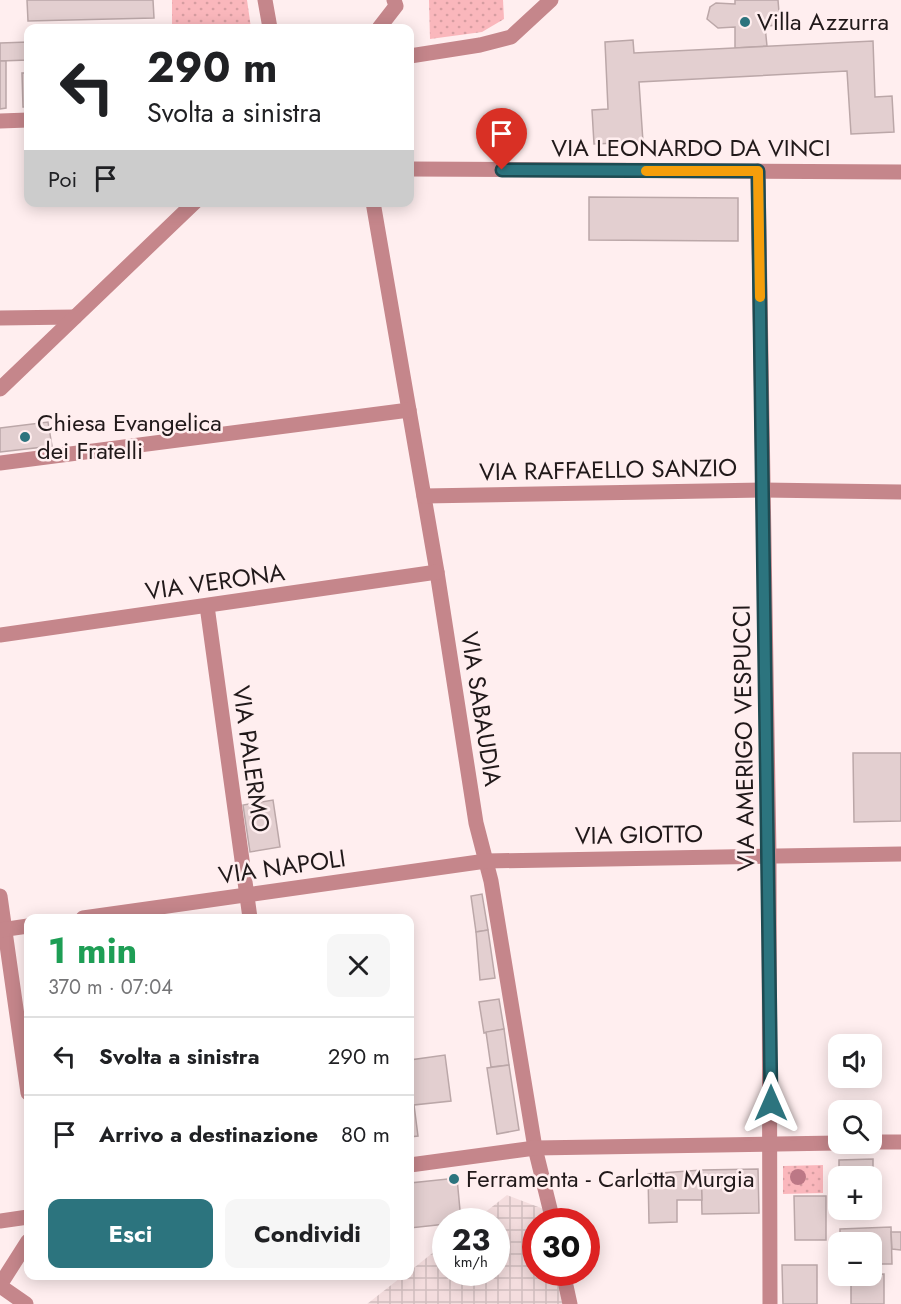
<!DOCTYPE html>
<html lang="it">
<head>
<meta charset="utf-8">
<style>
  :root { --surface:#fff; --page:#f6f6f6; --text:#202124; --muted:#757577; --line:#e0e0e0; --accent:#2c747e }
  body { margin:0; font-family:Jost,sans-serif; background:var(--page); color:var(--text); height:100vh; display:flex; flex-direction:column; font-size:22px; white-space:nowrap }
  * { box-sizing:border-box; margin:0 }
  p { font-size:20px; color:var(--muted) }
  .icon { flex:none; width:33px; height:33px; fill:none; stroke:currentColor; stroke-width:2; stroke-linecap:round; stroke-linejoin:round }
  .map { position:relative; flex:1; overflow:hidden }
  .side { position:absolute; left:24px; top:914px; width:390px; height:366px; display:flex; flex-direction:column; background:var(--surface); border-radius:12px; box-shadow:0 3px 15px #0003 }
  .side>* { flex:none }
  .hud { position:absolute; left:24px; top:24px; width:390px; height:183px; border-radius:12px; box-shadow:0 3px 15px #0003; background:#fff; color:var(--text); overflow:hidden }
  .controls { position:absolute; left:828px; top:1034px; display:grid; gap:12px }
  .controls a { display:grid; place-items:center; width:54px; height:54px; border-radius:12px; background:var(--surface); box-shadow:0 3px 15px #0003; font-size:30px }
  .speed { position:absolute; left:432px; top:1208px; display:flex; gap:12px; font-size:30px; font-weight:700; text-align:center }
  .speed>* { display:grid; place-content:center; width:78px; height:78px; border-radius:50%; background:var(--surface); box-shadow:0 3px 15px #0003; line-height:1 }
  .speed small { font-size:15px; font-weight:400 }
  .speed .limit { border:9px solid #d22; background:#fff; color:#111 }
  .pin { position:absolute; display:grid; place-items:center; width:51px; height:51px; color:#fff; margin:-62px -26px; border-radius:50% 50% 50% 0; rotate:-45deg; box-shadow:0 0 6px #0007 }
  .pin .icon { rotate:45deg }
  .me { position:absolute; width:66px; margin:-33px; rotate:0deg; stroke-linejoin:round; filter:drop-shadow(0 0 4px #0008) }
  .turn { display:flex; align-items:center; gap:21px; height:126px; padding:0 24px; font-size:27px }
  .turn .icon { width:78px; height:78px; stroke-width:2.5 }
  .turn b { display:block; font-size:42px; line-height:51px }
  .then { display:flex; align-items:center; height:57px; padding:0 24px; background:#0003; gap:12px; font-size:22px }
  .round { display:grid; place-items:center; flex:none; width:63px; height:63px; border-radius:12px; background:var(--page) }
  .headline { display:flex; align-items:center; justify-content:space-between; height:102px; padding:0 24px }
  h1 { font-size:36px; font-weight:700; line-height:45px; color:#1e9e55 }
  .cta { display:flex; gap:12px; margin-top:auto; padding:12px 24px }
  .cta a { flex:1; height:69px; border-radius:12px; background:var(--accent); color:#fff; font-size:24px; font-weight:700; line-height:69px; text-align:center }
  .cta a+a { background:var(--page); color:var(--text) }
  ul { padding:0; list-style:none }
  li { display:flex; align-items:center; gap:18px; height:78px; padding:0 24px; border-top:2px solid var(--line) }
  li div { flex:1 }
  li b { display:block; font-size:22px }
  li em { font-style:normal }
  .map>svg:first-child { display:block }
</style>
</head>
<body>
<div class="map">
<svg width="901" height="1304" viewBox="0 0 901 1304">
  <defs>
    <pattern id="industrial-grid" width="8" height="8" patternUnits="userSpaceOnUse" patternTransform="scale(1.5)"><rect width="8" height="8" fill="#f4ddde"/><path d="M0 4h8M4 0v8" fill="none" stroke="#d1bdbe"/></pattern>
    <pattern id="grass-dots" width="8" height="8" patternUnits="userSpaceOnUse" patternTransform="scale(1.5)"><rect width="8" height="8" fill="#fab7bc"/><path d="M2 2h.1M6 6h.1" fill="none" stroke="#d69da1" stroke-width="1.8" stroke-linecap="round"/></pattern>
  </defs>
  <rect width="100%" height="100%" fill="#ffeeef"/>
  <polygon fill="url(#industrial-grid)" points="507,1195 549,1211 551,1221 536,1221 536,1272 562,1272 568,1304 367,1304 404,1275 410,1275 410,1271 445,1243 446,1272 496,1272 496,1221 474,1221"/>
  <g fill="url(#grass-dots)">
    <polygon points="172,0 247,0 251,28 172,28"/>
    <polygon points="429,0 503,0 504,19 482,32 430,39"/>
    <polygon points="823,1165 823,1193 783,1194 783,1166"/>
  </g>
  <g fill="#e3cfd0" stroke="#bba7a8" stroke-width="1.5">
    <polygon points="27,0 153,0 154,18 28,21"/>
    <polygon points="735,0 778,0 780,25 765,26 767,46 735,48 735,27 718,28 707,19 710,7 716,3 735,4"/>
    <polygon points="633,40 634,53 873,41 875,97 892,96 894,132 851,134 847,71 639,82 643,142 594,144 592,110 608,109 605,42"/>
    <polygon points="28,42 28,60 0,61 0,43"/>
    <polygon points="0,61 6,61 6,108 0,109"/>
    <polygon points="22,73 28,73 28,107 23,107"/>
    <polygon points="25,73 28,73 28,105 26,105"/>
    <polygon points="589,197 738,198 738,241 589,240"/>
    <polygon points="48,422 52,446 0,452 0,428"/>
    <polygon points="853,753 901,753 901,821 854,822"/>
    <polygon points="273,800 280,847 250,852 243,805"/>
    <polygon points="482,894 488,930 476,932 471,896"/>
    <polygon points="488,930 495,978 480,980 476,932"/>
    <polygon points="499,999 504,1029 484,1033 479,1002"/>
    <polygon points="504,1029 509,1065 491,1067 486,1032"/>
    <polygon points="445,1055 451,1101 414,1105 418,1136 410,1137 410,1060"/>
    <polygon points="509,1065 519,1130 497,1134 487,1068"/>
    <polygon points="873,1159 873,1200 872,1200 872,1176 839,1176 839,1160"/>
    <polygon points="758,1169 759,1213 702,1214 701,1170"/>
    <polygon points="701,1170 702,1200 677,1200 677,1222 649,1223 648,1174"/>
    <polygon points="457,1178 461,1221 446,1221 446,1224 410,1228 410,1183"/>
    <polygon points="794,1196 826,1196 826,1240 795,1240"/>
    <polygon points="891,1227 892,1264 872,1264 872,1242 840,1242 840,1229"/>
    <polygon points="891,1232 901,1232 901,1250 892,1249"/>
    <polygon points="782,1265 817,1265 817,1304 783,1304"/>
    <polygon points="884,1274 884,1304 851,1304 851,1275"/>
  </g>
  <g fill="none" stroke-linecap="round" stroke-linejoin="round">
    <g stroke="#c5868b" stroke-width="15">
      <polyline points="265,0 270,28"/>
      <polyline points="379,28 396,6 394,0"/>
      <polyline points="410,56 480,45 511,37 551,0"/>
      <polyline points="0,121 28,120"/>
      <polyline points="410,169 901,172"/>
      <polyline points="758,171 769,855 770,1304"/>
      <polyline points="373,202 437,572 476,823 491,881 535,1148 553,1221"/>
      <polyline points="0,318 75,317"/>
      <polyline points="0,389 195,202"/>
      <polyline points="0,463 409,410"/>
      <polyline points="424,496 763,490 901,492"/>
      <polyline points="207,606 250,918"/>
      <polyline points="0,635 437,572"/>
      <polyline points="0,896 28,1093"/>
      <polyline points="83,918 486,861 901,854"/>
      <polyline points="0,930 28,926"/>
      <polyline points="872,1142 901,1142"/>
      <polyline points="410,1165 535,1148 838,1143"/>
      <polyline points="0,1221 28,1217"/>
      <polyline points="563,1272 570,1304"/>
      <polyline points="0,1285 28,1241"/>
      <polyline points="0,1286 26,1304"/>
    </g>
  </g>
  <circle fill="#bc7886" cx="798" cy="1177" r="8"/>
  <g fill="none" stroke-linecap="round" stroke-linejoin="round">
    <g stroke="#1d4b52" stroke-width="15">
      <polyline id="route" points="502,170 758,171 771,1103"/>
    </g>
    <use href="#route" stroke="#2c747e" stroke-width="10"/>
    <polyline stroke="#f59e0b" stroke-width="10" points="646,171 758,171 760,297"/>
  </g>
  <g fill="#2c747e" stroke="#ffeeef" stroke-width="2">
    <circle cx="745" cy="22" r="6"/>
    <circle cx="25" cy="437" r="6"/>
    <circle cx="454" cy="1179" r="6"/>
  </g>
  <g text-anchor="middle" stroke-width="5" stroke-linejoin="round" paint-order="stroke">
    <g font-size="24" fill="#21191a" stroke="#ffeeef" text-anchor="start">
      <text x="757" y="30">Villa Azzurra</text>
      <text x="37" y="431">Chiesa Evangelica<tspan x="37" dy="28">dei Fratelli</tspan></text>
      <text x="466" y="1187">Ferramenta - Carlotta Murgia</text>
    </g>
    <g font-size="24" fill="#21191a" stroke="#ffeeef">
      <text x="691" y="156">VIA LEONARDO DA VINCI</text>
      <text transform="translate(608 470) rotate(-1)" y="8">VIA RAFFAELLO SANZIO</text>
      <text transform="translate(215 582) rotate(-8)" y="8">VIA VERONA</text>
      <text transform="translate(481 709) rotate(81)" y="8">VIA SABAUDIA</text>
      <text transform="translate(744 738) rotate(-91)" y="8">VIA AMERIGO VESPUCCI</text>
      <text transform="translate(251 759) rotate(82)" y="8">VIA PALERMO</text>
      <text transform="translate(639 835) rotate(-1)" y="8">VIA GIOTTO</text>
      <text transform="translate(282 867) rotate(-8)" y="8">VIA NAPOLI</text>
    </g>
  </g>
</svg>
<div class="controls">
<a><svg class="icon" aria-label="sound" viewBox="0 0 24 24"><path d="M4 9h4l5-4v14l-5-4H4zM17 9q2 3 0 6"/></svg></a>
<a><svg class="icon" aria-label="search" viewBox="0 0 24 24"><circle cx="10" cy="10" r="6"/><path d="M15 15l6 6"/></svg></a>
<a>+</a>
<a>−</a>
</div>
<div class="speed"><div>23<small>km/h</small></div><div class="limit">30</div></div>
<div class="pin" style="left:502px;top:170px;background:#d93025"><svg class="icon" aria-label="arrive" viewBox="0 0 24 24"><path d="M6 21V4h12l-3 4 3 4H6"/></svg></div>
<svg class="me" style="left:771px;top:1103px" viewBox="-20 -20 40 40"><path d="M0-17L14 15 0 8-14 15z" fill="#2c747e" stroke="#fff" stroke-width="4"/></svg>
<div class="hud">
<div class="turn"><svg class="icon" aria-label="left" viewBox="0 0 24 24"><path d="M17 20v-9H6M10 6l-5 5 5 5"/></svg><div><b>290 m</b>Svolta a sinistra</div></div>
<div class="then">Poi<svg class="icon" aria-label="arrive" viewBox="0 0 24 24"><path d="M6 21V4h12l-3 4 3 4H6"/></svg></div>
</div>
<section class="side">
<div class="headline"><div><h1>1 min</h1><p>370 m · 07:04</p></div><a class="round"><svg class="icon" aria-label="close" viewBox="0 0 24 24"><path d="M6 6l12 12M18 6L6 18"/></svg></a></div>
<ul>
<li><svg class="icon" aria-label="left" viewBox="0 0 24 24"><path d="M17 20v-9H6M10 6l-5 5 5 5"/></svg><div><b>Svolta a sinistra</b></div><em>290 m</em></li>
<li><svg class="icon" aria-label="arrive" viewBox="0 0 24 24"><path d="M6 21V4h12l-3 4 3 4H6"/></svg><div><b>Arrivo a destinazione</b></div><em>80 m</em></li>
</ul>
<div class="cta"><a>Esci</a><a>Condividi</a></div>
</section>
</div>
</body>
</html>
